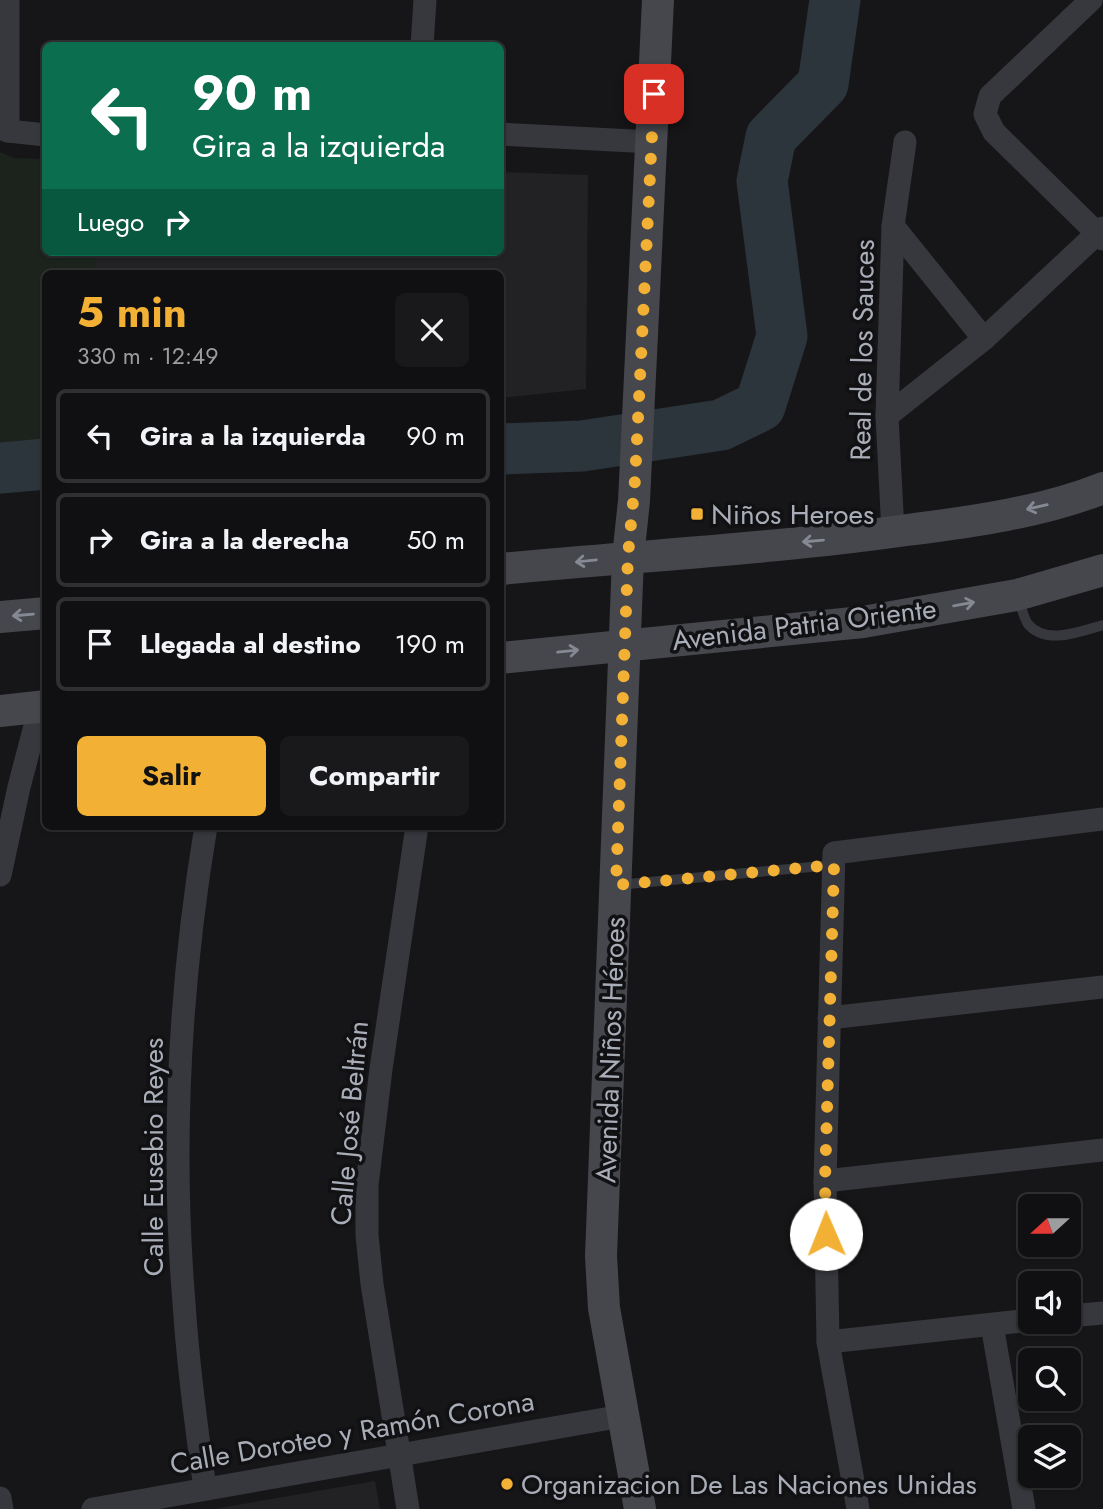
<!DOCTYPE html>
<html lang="es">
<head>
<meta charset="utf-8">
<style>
  :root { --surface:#101012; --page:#19191b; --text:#f1f3f6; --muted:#9c9d9f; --line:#303032; --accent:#f2b134 }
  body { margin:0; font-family:Jost,sans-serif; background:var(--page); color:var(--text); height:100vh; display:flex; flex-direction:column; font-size:26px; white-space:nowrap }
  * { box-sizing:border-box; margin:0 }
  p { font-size:23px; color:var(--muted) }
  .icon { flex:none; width:38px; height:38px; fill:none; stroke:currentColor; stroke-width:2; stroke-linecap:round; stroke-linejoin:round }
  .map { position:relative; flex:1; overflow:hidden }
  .panel { position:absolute; left:42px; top:270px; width:462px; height:560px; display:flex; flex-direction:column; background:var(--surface); border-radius:10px; box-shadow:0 2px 5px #0004,0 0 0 2px var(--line) }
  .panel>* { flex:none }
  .banner { position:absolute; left:42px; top:42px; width:462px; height:214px; border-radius:10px; box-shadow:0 2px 5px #0004,0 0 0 2px var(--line); background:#0b6e4f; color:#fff; overflow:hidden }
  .needle { width:46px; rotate:249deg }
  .fabs { position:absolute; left:1018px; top:1194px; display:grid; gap:14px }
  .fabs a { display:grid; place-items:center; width:63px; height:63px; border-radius:10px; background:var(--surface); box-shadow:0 2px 5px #0004,0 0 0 2px var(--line); font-size:35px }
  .pin { position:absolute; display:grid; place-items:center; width:60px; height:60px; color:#fff; margin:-30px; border-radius:14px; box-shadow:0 4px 10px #0006 }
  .me { position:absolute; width:77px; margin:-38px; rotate:359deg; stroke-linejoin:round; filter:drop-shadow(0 0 5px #0008) }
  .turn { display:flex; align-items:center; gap:24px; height:147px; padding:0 35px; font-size:32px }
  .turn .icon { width:91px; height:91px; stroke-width:2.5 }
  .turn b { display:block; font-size:49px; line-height:60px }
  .then { display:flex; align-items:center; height:66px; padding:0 35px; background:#0003; gap:14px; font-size:26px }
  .round { display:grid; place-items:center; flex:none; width:74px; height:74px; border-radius:10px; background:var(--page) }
  .overview { display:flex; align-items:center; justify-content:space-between; height:119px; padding:0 35px }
  h1 { font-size:42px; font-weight:700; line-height:52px; color:var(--accent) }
  .primary-button { display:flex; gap:14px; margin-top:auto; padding:14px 35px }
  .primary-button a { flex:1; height:80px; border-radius:10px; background:var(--accent); color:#111; font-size:28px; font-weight:700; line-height:80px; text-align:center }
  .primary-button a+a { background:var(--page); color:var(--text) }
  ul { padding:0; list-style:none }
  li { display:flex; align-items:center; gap:21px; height:94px; margin:0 14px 10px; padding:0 21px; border:4px solid var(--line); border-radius:10px }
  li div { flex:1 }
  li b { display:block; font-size:26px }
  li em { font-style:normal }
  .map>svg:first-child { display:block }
</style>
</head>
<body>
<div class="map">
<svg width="1103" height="1509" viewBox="0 0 1103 1509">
  <rect width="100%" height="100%" fill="#161618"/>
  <g fill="#222225">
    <polygon points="501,172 588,175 586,389 501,398 500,273 95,273 95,252 500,252"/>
    <polygon points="375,1481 380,1509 214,1509"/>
  </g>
  <polygon fill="#1c231d" points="0,152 14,158 45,159 46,252 95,252 95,273 46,273 45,445 0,450"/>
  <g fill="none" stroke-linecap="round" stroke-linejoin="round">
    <g stroke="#2c353c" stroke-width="51">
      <polyline points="500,449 582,446 721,425 760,406 782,336 762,181 771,137 823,84 835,0"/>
      <polyline points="0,468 46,464"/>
    </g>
    <g stroke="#37383d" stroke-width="10">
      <path d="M1018,597C1021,605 1023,617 1028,624C1046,646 1081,631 1103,625"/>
      <polyline points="617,885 833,865"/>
    </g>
    <g stroke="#37383d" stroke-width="23">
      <polyline points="1091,0 990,96 985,114 994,132 1103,239"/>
      <polyline points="422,46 425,0"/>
      <polyline points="0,128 8,131 46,135"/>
      <polyline points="8,131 8,0"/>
      <polyline points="500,134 652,142"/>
      <polyline points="893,226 984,339"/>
      <polyline points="887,416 984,339 1103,228"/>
      <polyline points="893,532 887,416 893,226 905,142"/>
      <polyline points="0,875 19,787 40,707"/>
      <polyline points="829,1018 1103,987"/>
      <polyline points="825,1181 1103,1150"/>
      <polyline points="1069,1316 1103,1313"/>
      <polyline points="992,1325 1024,1509"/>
      <polyline points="828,1342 1031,1320"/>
      <path d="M205,1488C196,1426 188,1365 184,1303C171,1145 180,982 206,826"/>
      <polyline points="0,1498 2,1509"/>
      <polyline points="93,1509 622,1416"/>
      <polyline points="408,1509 372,1284 367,1235 367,1185 381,1069 417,826"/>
      <polyline points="858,1509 828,1342 825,1181 834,853 1103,819"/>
    </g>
    <g stroke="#45474d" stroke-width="32">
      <path d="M500,569C636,556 772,549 907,530C971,522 1043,512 1103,488"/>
      <polyline points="0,617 46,613"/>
      <polyline points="500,658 863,622 1017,595 1103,570"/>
      <polyline points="0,711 46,706"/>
      <polyline points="640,1509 604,1308 601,1256 628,557 634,501 658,0"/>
    </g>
  </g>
  <defs><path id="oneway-shaft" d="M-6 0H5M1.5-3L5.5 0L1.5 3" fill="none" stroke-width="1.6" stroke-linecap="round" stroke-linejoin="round" transform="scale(1.75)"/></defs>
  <g stroke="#858993">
    <use href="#oneway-shaft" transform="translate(1037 507) rotate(167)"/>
    <use href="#oneway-shaft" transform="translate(813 541) rotate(175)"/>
    <use href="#oneway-shaft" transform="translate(586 561) rotate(174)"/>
    <use href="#oneway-shaft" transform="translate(964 604) rotate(-10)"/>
    <use href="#oneway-shaft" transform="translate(23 615) rotate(175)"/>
    <use href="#oneway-shaft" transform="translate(568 651) rotate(-6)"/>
  </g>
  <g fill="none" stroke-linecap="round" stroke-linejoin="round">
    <polyline stroke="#f2b134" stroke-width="12" stroke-dasharray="0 21.6" points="654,94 635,480 628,556 616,885 834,865 825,1181 826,1234"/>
  </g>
  <g fill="#f2b134" stroke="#111113" stroke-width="2.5">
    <rect x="690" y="507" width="14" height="14" rx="3.5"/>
    <circle cx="507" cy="1484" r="7"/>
  </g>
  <g text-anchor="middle" stroke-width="7" stroke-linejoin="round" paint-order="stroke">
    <g font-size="28" fill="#a8adb8" stroke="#111113">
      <text transform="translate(862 350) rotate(-89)" y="10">Real de los Sauces</text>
      <text transform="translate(804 624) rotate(-7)" y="10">Avenida Patria Oriente</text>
      <text transform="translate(610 1050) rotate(-88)" y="10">Avenida Niños Héroes</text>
      <text transform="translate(349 1123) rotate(-85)" y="10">Calle José Beltrán</text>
      <text transform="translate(153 1157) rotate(-90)" y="10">Calle Eusebio Reyes</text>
      <text transform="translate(352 1432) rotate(-10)" y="10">Calle Doroteo y Ramón Corona</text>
    </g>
    <g font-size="28" fill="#a8adb8" stroke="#111113" text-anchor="start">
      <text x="711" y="524">Niños Heroes</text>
      <text x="521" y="1494">Organizacion De Las Naciones Unidas</text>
    </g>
  </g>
</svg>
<div class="fabs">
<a><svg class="needle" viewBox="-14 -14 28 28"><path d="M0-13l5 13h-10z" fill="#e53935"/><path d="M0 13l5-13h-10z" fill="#9c9d9f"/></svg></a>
<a><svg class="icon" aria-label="sound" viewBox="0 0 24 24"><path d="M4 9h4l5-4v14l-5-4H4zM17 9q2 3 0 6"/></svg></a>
<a><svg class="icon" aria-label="search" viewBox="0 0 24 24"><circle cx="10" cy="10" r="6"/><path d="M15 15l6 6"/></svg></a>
<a><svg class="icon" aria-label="layers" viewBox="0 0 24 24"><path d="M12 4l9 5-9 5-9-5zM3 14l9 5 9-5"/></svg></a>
</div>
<div class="pin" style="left:654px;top:94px;background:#d93025"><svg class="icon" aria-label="arrive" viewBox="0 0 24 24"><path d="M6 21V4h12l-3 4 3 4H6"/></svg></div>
<svg class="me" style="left:826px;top:1234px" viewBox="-20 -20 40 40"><circle r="19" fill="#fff"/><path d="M0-13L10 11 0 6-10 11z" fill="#f2b134"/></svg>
<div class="banner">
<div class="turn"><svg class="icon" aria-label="left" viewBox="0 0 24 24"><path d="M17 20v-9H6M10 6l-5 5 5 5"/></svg><div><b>90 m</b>Gira a la izquierda</div></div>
<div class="then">Luego<svg class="icon" aria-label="right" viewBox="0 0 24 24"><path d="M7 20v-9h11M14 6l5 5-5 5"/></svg></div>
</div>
<section class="panel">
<div class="overview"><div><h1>5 min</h1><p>330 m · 12:49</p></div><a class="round"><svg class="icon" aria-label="close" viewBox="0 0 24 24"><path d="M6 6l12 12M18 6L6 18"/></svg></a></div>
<ul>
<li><svg class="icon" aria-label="left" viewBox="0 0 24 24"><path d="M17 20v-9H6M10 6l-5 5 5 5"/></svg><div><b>Gira a la izquierda</b></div><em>90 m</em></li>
<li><svg class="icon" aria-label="right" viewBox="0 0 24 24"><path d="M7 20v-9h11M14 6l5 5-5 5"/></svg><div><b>Gira a la derecha</b></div><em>50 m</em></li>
<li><svg class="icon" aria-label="arrive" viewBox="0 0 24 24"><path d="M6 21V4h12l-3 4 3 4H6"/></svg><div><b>Llegada al destino</b></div><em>190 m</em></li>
</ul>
<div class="primary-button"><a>Salir</a><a>Compartir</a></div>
</section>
</div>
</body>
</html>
